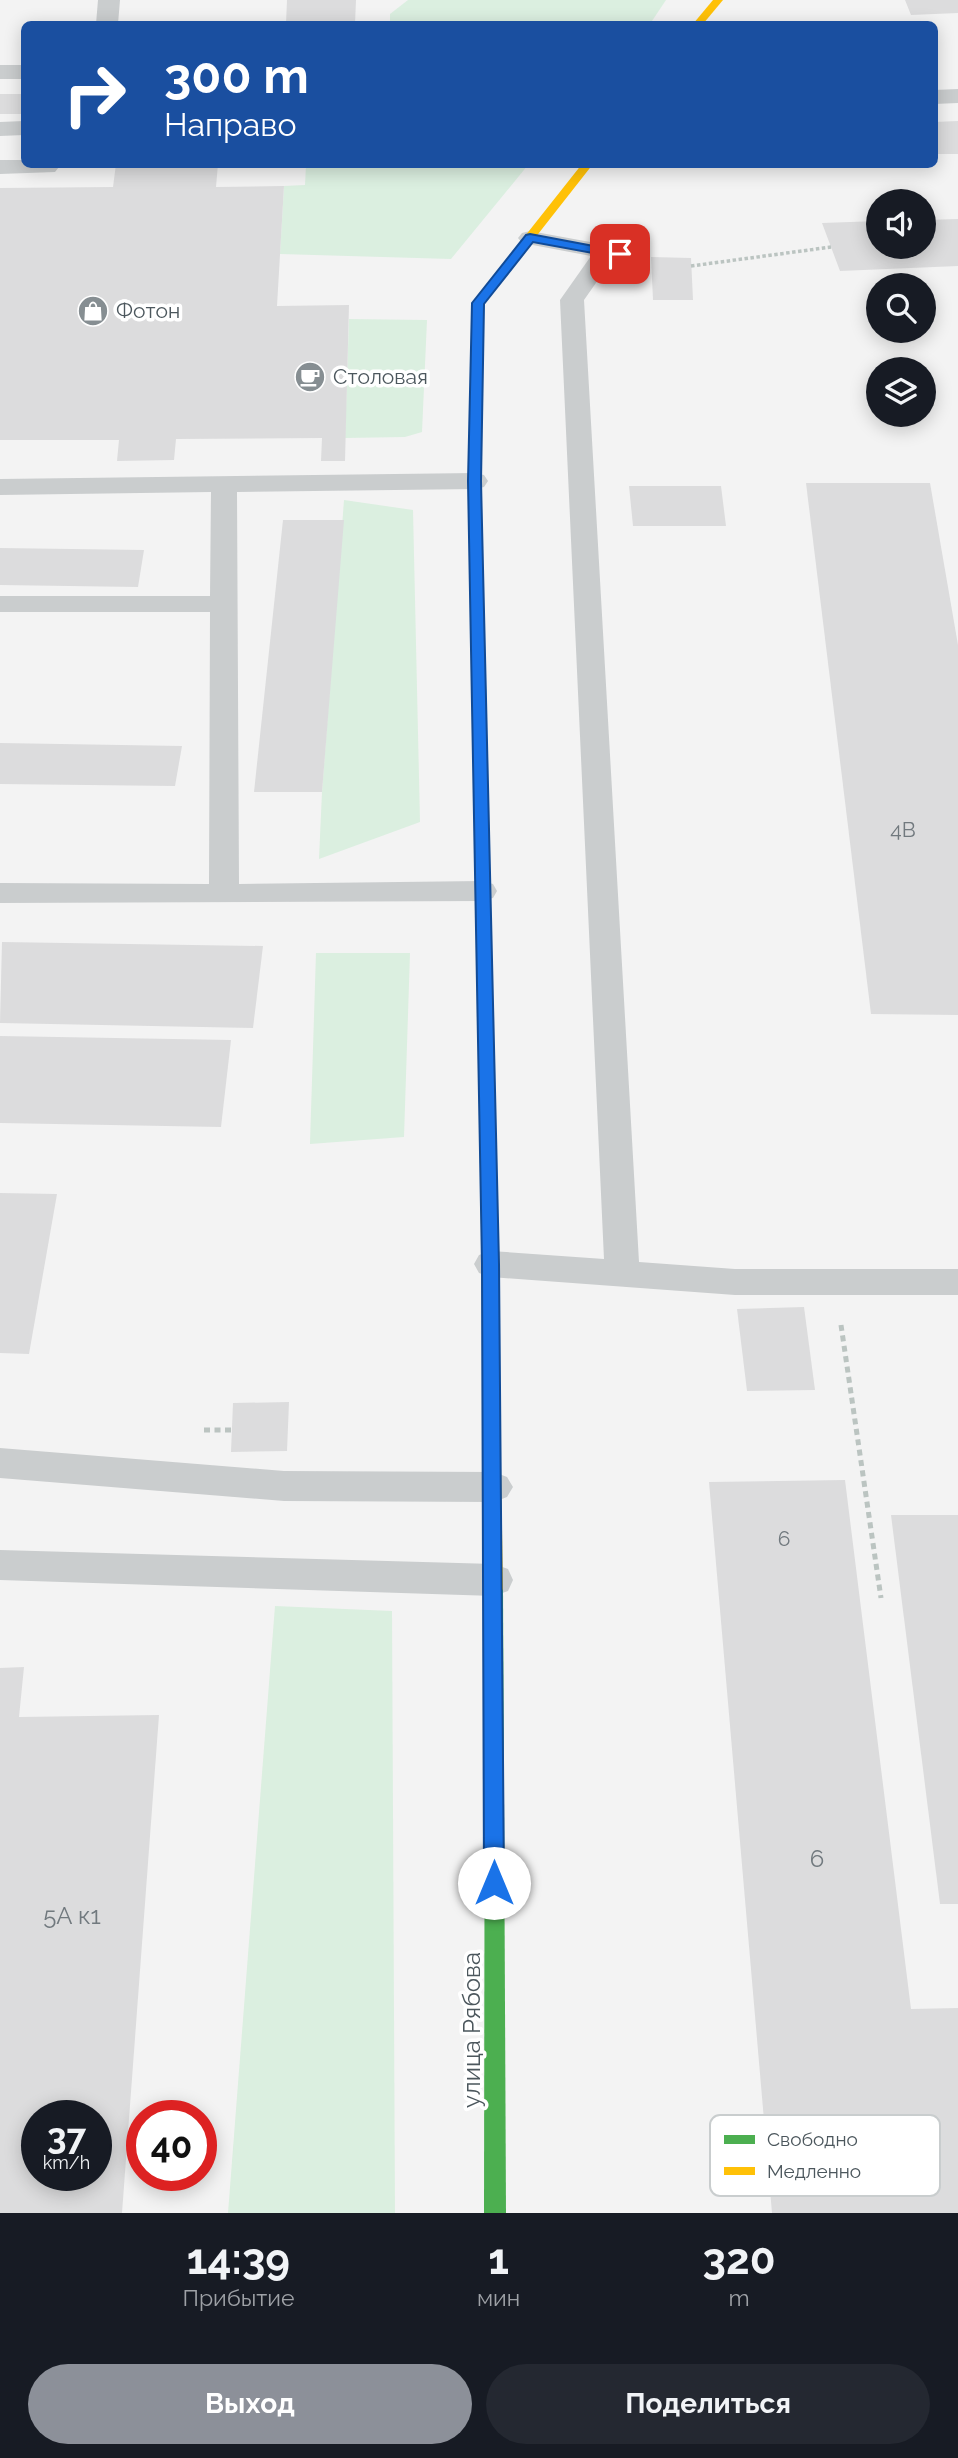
<!DOCTYPE html>
<html lang="ru">
<head>
<meta charset="utf-8">
<style>
  :root { --surface:#171b24; --page:#242831; --text:#f1f3f6; --muted:#9ea1a6; --accent:#8c9099 }
  body { margin:0; font-family:Raleway,sans-serif; background:var(--page); color:var(--text); height:100vh; display:flex; flex-direction:column; font-size:26px; white-space:nowrap }
  * { box-sizing:border-box; margin:0 }
  p { font-size:23px; color:var(--muted) }
  .icon { flex:none; width:38px; height:38px; fill:none; stroke:currentColor; stroke-width:2; stroke-linecap:round; stroke-linejoin:round }
  .map { position:relative; height:2213px; overflow:hidden }
  .panel { display:flex; flex-direction:column; background:var(--surface); flex:1 }
  .panel>* { flex:none }
  .guide { position:absolute; left:21px; top:21px; width:917px; height:147px; border-radius:10px; box-shadow:0 4px 18px #0003; background:#1a4fa0; color:#fff; overflow:hidden }
  .tools { position:absolute; left:866px; top:189px; display:grid; gap:14px }
  .tools a { display:grid; place-items:center; width:70px; height:70px; border-radius:50%; background:var(--surface); box-shadow:0 4px 18px #0003; font-size:35px }
  .speed { position:absolute; left:21px; top:2100px; display:flex; gap:14px; font-size:35px; font-weight:700; text-align:center }
  .speed>* { display:grid; place-content:center; width:91px; height:91px; border-radius:50%; background:var(--surface); box-shadow:0 4px 18px #0003; line-height:1 }
  .speed small { font-size:18px; font-weight:400 }
  .speed .limit { border:10px solid #d22; background:#fff; color:#111 }
  .pin { position:absolute; display:grid; place-items:center; width:60px; height:60px; color:#fff; margin:-30px; border-radius:14px; box-shadow:0 4px 10px #0006 }
  .me { position:absolute; width:77px; margin:-38px; rotate:0deg; stroke-linejoin:round; filter:drop-shadow(0 0 5px #0008) }
  .turn { display:flex; align-items:center; gap:24px; height:147px; padding:0 28px; font-size:32px }
  .turn .icon { width:91px; height:91px; stroke-width:2.5 }
  .turn b { display:block; font-size:49px; line-height:60px }
  .eta { display:flex; justify-content:space-evenly; align-items:center; height:119px; text-align:center }
  .eta b { font-size:42px; font-weight:700; line-height:49px }
  .action { display:flex; gap:14px; margin-top:auto; padding:14px 28px }
  .action a { flex:1; height:80px; border-radius:42px; background:var(--accent); color:#fff; font-size:28px; font-weight:700; line-height:80px; text-align:center }
  .action a+a { background:var(--page); color:var(--text) }
  .map>svg:first-child { display:block }
</style>
</head>
<body>
<div class="map">
<svg width="958" height="2213" viewBox="0 0 958 2213">
  <rect width="100%" height="100%" fill="#f3f3f3"/>
  <g fill="#dbefe0">
    <polygon points="408,0 666,0 650,24 390,24 390,14"/>
    <polygon points="306,165 306,164 528,165 451,259 280,254 284,186 305,185"/>
    <polygon points="349,319 427,320 422,432 405,437 345,438"/>
    <polygon points="344,500 413,510 420,822 319,859 322,792"/>
    <polygon points="316,953 410,953 404,1137 310,1144"/>
    <polygon points="275,1606 392,1611 395,2213 228,2213"/>
  </g>
  <g fill="#dcdcdd" fill-rule="evenodd">
    <polygon points="287,0 356,0 355,24 286,24"/>
    <polygon points="905,0 958,0 958,13 911,15"/>
    <rect x="0" y="94" width="24" height="20"/>
    <polygon points="958,121 958,154 934,154 934,122"/>
    <polygon points="116,164 218,164 216,187 284,186 277,306 349,305 345,461 321,461 322,438 176,439 174,460 117,461 119,440 0,440 0,188 113,187"/>
    <polygon points="958,219 958,266 840,271 822,223 878,221 878,247 924,247 924,220"/>
    <polygon points="651,257 691,258 693,300 653,300"/>
    <polygon points="806,483 930,483 958,645 958,1015 871,1014"/>
    <polygon points="629,486 721,486 726,526 633,526"/>
    <polygon points="283,520 344,520 322,792 254,792"/>
    <polygon points="0,548 144,550 138,587 0,585"/>
    <polygon points="0,743 182,746 175,786 0,784"/>
    <polygon points="2,942 263,946 253,1028 0,1023"/>
    <polygon points="0,1036 231,1040 221,1127 0,1123"/>
    <polygon points="0,1193 57,1194 29,1354 0,1353"/>
    <polygon points="804,1307 815,1390 747,1391 737,1309"/>
    <polygon points="289,1402 287,1451 231,1452 233,1403"/>
    <polygon points="845,1480 911,2009 958,2008 958,2213 772,2213 709,1482"/>
    <polygon points="891,1515 958,1515 958,1904 940,1904"/>
    <path d="M24,1667L19,1717L159,1715L122,2213H0V1668ZM37,2116H96V2175H37Z"/>
  </g>
  <g fill="none" stroke-linecap="round" stroke-linejoin="round">
    <polyline stroke="#bbc4c1" stroke-width="3.5" stroke-dasharray="3.5 2.5" stroke-linecap="butt" points="691,266 831,247"/>
    <g stroke="#bbc4c1" stroke-width="5" stroke-dasharray="6 4.5" stroke-linecap="butt">
      <polyline points="841,1325 881,1598"/>
      <polyline points="204,1430 231,1430"/>
    </g>
    <g fill="#cacdce" fill-rule="evenodd">
      <polygon points="98,0 120,0 118,24 96,24"/>
      <rect x="0" y="65" width="24" height="14"/>
      <polygon points="958,89 958,103 934,104 934,90"/>
      <polygon points="24,121 24,135 0,136 0,122"/>
      <polygon points="0,160 24,160 24,164 57,164 59,167 55,172 0,174"/>
      <polygon points="530,231 634,250 643,252 646,257 643,262 634,264 612,260 584,300 639,1262 735,1269 958,1269 958,1295 735,1295 491,1277 479,1273 474,1264 479,1255 491,1251 604,1259 560,300 591,256 522,243 518,238 522,233"/>
      <polygon points="475,473 484,475 488,481 484,487 475,489 237,492 239,884 482,881 493,884 497,891 493,898 482,901 0,903 0,883 209,884 210,612 0,612 0,596 210,596 211,492 0,495 0,479"/>
      <polygon points="0,1448 284,1471 494,1472 507,1477 513,1487 507,1497 494,1502 284,1501 0,1478"/>
      <polygon points="0,1550 494,1564 508,1569 513,1580 508,1591 494,1596 0,1580"/>
    </g>
    <g fill="#4caf50" fill-rule="evenodd">
      <polygon points="479,681 486,685 497,1225 495,1229 483,1229 481,1225 472,685"/>
      <polygon points="494,1582 500,1584 503,1589 506,2213 484,2213 485,1589 488,1584"/>
    </g>
    <g fill="#ffc107" fill-rule="evenodd">
      <polygon points="713,0 723,0 703,24 693,24"/>
      <polygon points="582,164 593,164 484,303 481,481 486,685 479,689 472,685 469,481 472,303"/>
      <polygon points="489,1219 495,1221 497,1225 503,1589 500,1594 494,1596 488,1594 485,1589 481,1225 483,1221"/>
    </g>
  </g>
  <polygon fill="#1a73e8" stroke="#114b97" stroke-width="2" points="530,234 620,251 626,254 620,258 533,242 484,304 481,481 499,1264 504,1883 501,1890 494,1892 487,1890 484,1883 482,1264 468,481 472,303 526,235"/>
  <defs>
    <g id="shop-disc" transform="scale(1.575)"><circle r="9.5" fill="#868e92" stroke="#fff"/><path d="M-5-2.5h2.3a2.7 3.5 0 0 1 5.4 0H5L5.5 6h-11ZM-1.5-2.5h3a1.5 2.3 0 0 0-3 0Z" fill="#fff"/></g>
    <g id="cafe-disc" transform="scale(1.575)"><circle r="9.5" fill="#868e92" stroke="#fff"/><path d="M-5.5-4.5H6V0H3Q3 3.5 0 3.5H-2.5Q-5.5 3.5-5.5 0ZM3-3.2v2h1.7v-2ZM-6 4.5H4V6H-6Z" fill="#fff"/></g>
  </defs>
  <g fill-rule="evenodd">
    <use href="#shop-disc" x="93" y="311"/>
    <use href="#cafe-disc" x="310" y="377"/>
  </g>
  <g text-anchor="middle" stroke-width="7" stroke-linejoin="round" paint-order="stroke">
    <g font-size="21" fill="#4c575d" stroke="#fff" text-anchor="start">
      <text x="116" y="318">Фотон</text>
      <text x="333" y="384">Столовая</text>
    </g>
    <g font-size="21" fill="#71797e">
      <text x="903" y="837">4В</text>
      <text x="784" y="1546">6</text>
    </g>
    <g font-size="24" fill="#71797e">
      <text x="817" y="1867">6</text>
      <text x="72" y="1924">5А к1</text>
    </g>
    <g font-size="24" fill="#4c575d" stroke="#fff">
      <text transform="translate(472 2030) rotate(-90)" y="8">улица Рябова</text>
    </g>
  </g>
  <rect x="710" y="2115" width="230" height="81" rx="10" fill="#fff" stroke="#c9cdce" stroke-width="2"/>
  <rect x="724" y="2135" width="31" height="9" fill="#4caf50"/>
  <rect x="724" y="2167" width="31" height="8" fill="#ffc107"/>
  <g font-size="19" fill="#4c575d">
    <text x="767" y="2146">Свободно</text>
    <text x="767" y="2178">Медленно</text>
  </g>
</svg>
<div class="tools">
<a><svg class="icon" aria-label="sound" viewBox="0 0 24 24"><path d="M4 9h4l5-4v14l-5-4H4zM17 9q2 3 0 6"/></svg></a>
<a><svg class="icon" aria-label="search" viewBox="0 0 24 24"><circle cx="10" cy="10" r="6"/><path d="M15 15l6 6"/></svg></a>
<a><svg class="icon" aria-label="layers" viewBox="0 0 24 24"><path d="M12 4l9 5-9 5-9-5zM3 14l9 5 9-5"/></svg></a>
</div>
<div class="speed"><div>37<small>km/h</small></div><div class="limit">40</div></div>
<div class="pin" style="left:620px;top:254px;background:#d93025"><svg class="icon" aria-label="arrive" viewBox="0 0 24 24"><path d="M6 21V4h12l-3 4 3 4H6"/></svg></div>
<svg class="me" style="left:494px;top:1883px" viewBox="-20 -20 40 40"><circle r="19" fill="#fff"/><path d="M0-13L10 11 0 6-10 11z" fill="#1a73e8"/></svg>
<div class="guide">
<div class="turn"><svg class="icon" aria-label="right" viewBox="0 0 24 24"><path d="M7 20v-9h11M14 6l5 5-5 5"/></svg><div><b>300 m</b>Направо</div></div>
</div>
</div>
<section class="panel">
<div class="eta">
<div><b>14:39</b><p>Прибытие</p></div>
<div><b>1</b><p>мин</p></div>
<div><b>320</b><p>m</p></div>
</div>
<div class="action"><a>Выход</a><a>Поделиться</a></div>
</section>
</body>
</html>
